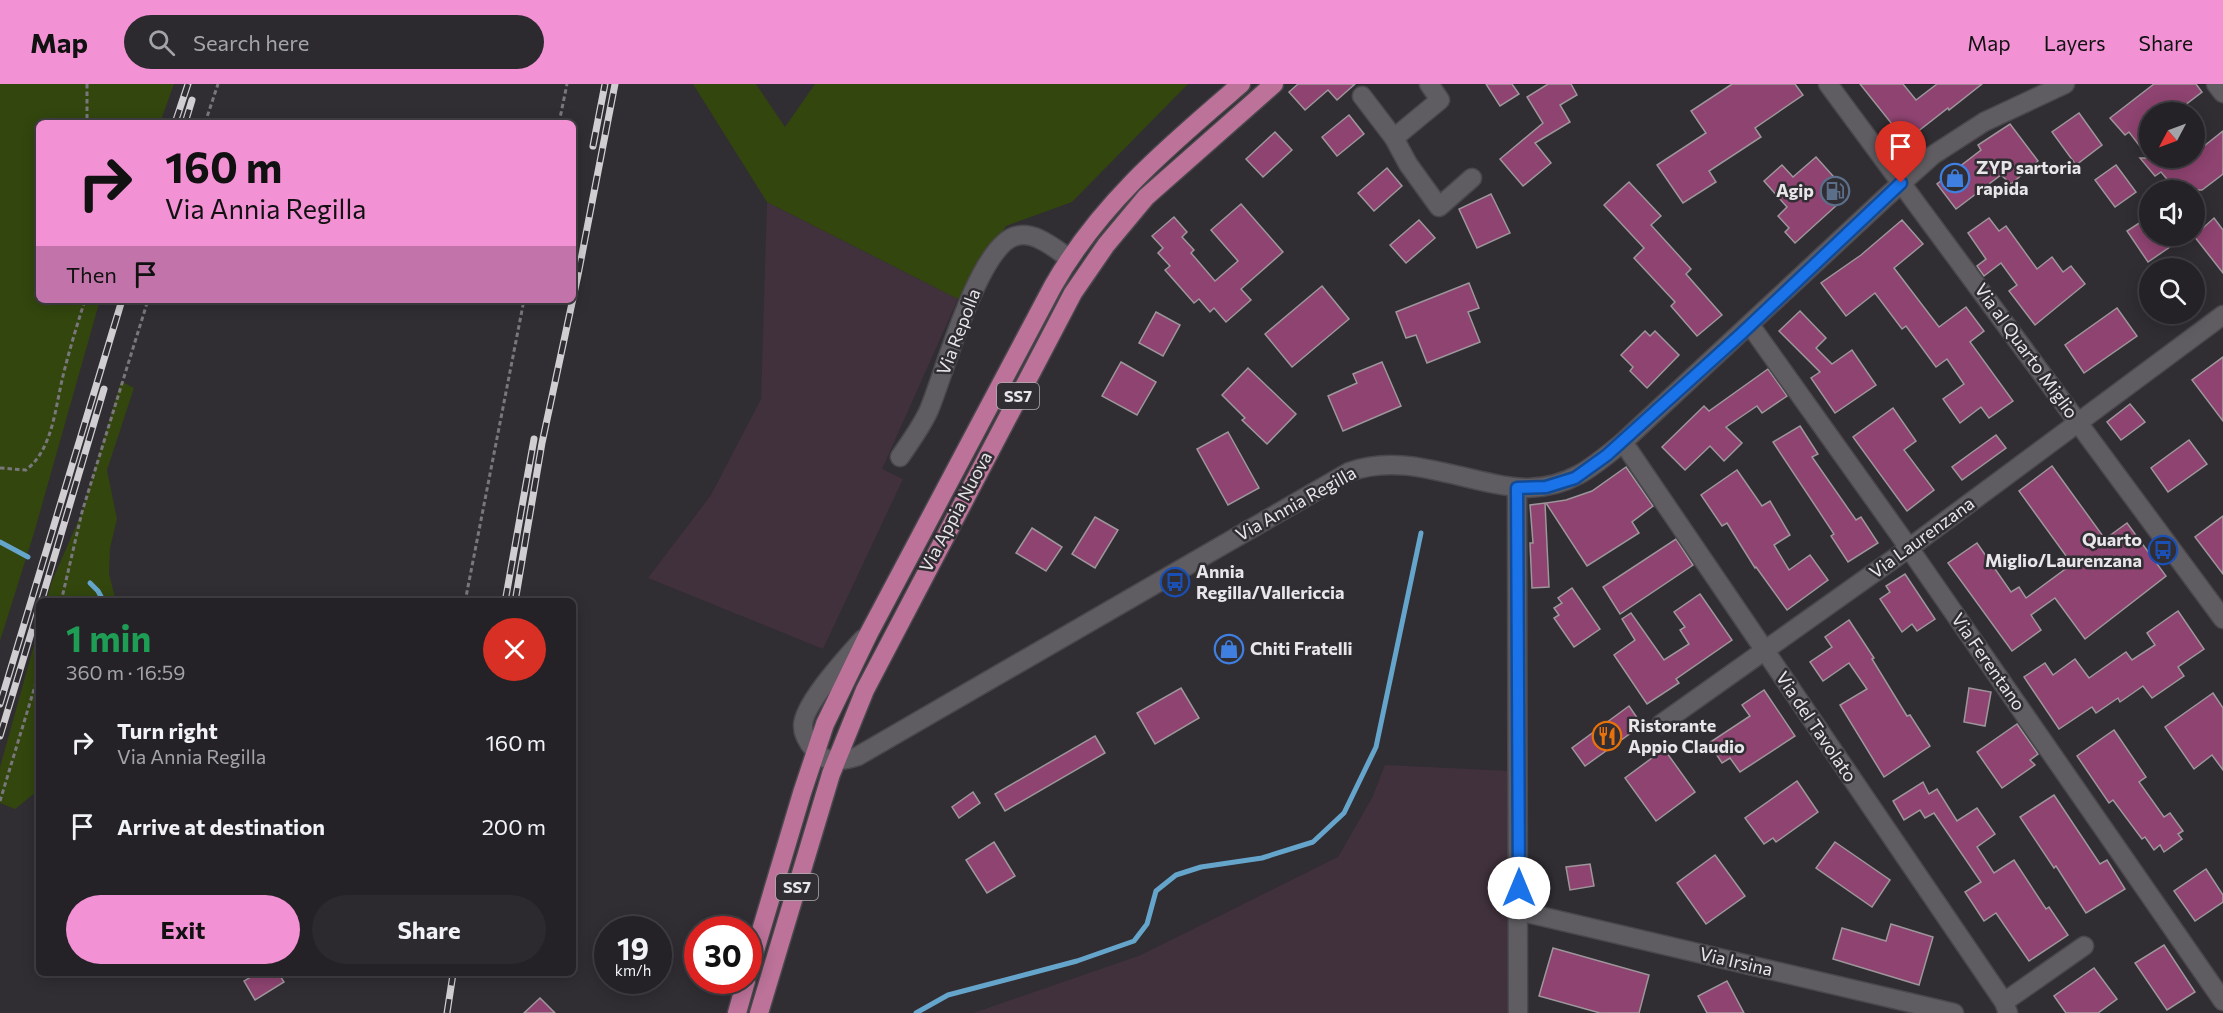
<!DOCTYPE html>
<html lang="en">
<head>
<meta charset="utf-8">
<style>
  :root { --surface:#242226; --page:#2c2a2e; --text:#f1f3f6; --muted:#a3a4a7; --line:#413f43; --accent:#f391d5 }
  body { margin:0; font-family:Commissioner,sans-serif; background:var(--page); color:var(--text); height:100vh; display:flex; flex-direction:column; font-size:22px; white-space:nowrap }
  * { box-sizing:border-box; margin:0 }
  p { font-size:20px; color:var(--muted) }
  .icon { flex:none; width:33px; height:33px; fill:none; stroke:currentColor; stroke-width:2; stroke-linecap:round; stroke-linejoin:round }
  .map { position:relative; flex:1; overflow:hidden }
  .drawer { position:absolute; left:36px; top:514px; width:540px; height:378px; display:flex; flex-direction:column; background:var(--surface); border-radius:9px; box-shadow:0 3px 15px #0003,0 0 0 2px var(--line) }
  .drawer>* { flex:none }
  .guide { position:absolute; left:36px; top:36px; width:540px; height:183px; border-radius:9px; box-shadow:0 3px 15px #0003,0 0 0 2px var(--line); background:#f391d5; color:#111; overflow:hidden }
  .needle { width:39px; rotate:229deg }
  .fabs { position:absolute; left:2139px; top:18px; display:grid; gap:12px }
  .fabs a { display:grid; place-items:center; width:66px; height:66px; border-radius:50%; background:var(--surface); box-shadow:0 3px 15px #0003,0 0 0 2px var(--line); font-size:30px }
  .speed { position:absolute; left:594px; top:832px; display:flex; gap:12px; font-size:30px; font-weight:700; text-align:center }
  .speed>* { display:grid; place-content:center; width:78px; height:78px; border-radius:50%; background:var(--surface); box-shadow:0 3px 15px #0003,0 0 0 2px var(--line); line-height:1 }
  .speed small { font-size:15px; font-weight:400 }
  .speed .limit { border:9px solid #d22; background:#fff; color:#111 }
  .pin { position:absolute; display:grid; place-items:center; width:51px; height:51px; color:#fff; margin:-62px -26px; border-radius:50% 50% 50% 0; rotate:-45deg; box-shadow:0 0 6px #0007 }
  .pin .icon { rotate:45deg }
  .me { position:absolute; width:66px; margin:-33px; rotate:0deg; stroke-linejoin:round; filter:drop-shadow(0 0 4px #0008) }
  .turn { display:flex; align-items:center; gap:21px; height:126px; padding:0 30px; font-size:27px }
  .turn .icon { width:78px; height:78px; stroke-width:2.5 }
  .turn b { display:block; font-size:42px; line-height:51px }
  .then { display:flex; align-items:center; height:57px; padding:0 30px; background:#0003; gap:12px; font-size:22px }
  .round { display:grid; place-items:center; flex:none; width:63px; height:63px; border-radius:32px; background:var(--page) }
  .overview { display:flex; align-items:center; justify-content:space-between; height:102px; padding:0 30px }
  h1 { font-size:36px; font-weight:700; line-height:45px; color:#1e9e55 }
  .primary-button { display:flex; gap:12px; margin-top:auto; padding:12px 30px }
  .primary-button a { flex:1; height:69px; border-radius:36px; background:var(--accent); color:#111; font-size:24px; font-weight:700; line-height:69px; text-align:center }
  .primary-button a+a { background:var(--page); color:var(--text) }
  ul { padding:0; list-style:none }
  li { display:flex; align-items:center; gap:18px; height:84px; padding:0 30px }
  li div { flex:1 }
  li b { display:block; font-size:22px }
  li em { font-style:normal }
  header { display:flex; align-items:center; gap:36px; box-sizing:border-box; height:84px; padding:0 30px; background:var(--accent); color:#111 }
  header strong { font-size:28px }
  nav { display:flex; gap:33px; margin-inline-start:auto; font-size:21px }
  .search { width:420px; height:54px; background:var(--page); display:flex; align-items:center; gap:15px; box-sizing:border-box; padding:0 21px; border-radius:33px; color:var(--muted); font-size:22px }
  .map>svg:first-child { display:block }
</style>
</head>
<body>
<header>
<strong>Map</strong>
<div class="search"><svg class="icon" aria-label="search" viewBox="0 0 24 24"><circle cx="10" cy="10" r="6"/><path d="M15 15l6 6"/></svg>Search here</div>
<nav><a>Map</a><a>Layers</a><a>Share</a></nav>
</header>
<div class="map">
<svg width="2223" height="929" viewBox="0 0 2223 929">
  <rect width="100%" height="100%" fill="#302d33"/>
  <g fill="#40313c">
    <polygon points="767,118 958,215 882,385 903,395 823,565 648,494 711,411 761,315"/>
    <polygon points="1385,681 1510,687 1513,929 973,929 1141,871 1338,773 1372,714"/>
  </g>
  <g fill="#32460e">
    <polygon points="0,0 174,0 160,39 39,39 39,216 100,216 34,449 0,557"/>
    <polygon points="693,0 756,0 785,43 815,0 1188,0 1072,118 1006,142 958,215 767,118"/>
    <polygon points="121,297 134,304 107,386 117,435 110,464 109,490 116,517 46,517 52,497 82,428"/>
    <polygon points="39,543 39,712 35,709 15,725 0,719 0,683"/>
  </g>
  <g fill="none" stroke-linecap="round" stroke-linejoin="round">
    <g stroke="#66a5cb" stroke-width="5">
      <polyline points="0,458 28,473"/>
      <polyline points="90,499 98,507 104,518"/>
      <polyline points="916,929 948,911 1077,877 1134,857 1147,840 1156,807 1176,791 1201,783 1262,774 1313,758 1344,729 1376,663 1421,449"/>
    </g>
  </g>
  <g fill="#8e4370" stroke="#9d969a" stroke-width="1.5">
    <polygon points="1298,0 1355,0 1337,16 1328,6 1305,26 1289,8"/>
    <polygon points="1486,0 1512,0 1519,10 1500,22"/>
    <polygon points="1548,0 1571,0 1577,11 1560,21 1570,38 1535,59 1551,79 1523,102 1500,75 1543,39 1527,13"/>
    <polygon points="1732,0 1795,0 1803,11 1755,44 1761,53 1709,87 1716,98 1683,119 1657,81 1706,49 1691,27"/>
    <polygon points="1860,0 1903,0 1916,16 1937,0 1982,0 1949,26 1948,24 1903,59 1893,47 1896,45"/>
    <polygon points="2154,0 2196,0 2202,8 2176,28 2150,28 2150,74 2180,74 2183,79 2190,74 2194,74 2194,70 2223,47 2223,90 2202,106 2176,106 2161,88 2155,92 2140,74 2149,74 2129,48 2125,51 2110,34"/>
    <polygon points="2079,29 2102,61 2076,81 2052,48"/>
    <polygon points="1349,31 1364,50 1337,72 1322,53"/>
    <polygon points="2010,40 2038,77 2011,100 2001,91 1956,125 1937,100 1981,66 1978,61"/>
    <polygon points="1275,48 1292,66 1263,93 1246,75"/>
    <polygon points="1816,73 1849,110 1795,159 1785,148 1789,144 1778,132 1787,123 1764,97 1782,81 1793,93"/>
    <polygon points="2116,81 2136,108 2115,123 2095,96"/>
    <polygon points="1387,84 1402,102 1374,127 1358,109"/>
    <polygon points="1629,98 1661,132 1651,141 1691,185 1686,190 1722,231 1697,252 1671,222 1675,218 1634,174 1644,164 1604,121"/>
    <polygon points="1491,110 1510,149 1477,164 1459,125"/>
    <polygon points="1241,120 1283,168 1241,205 1251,216 1226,238 1214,224 1210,228 1199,215 1194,219 1165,186 1170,182 1158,169 1163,164 1152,152 1174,133 1187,148 1182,153 1194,166 1191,169 1215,197 1238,177 1211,146"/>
    <polygon points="2150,132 2150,152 2186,152 2148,178 2127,147"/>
    <polygon points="1989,134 1999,147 2006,142 2037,185 2052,173 2063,188 2071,182 2085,200 2035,241 2009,207 2017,201 2001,179 1984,192 1977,182 1986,175 1968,149"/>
    <polygon points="2214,134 2223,146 2223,189 2194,152"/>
    <polygon points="1419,136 1435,154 1406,179 1390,161"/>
    <polygon points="1902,136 1923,160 1894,184 1939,243 1966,223 1984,247 1970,258 2013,317 1989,334 1981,323 1960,339 1943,315 1964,300 1947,275 1936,283 1906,242 1902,245 1875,209 1846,232 1821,199 1861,171"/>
    <polygon points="1469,199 1479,224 1468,228 1480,258 1427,279 1416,251 1406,254 1396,228"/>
    <polygon points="1322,202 1349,235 1292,283 1265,250"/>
    <polygon points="2117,224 2137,252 2084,289 2065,261"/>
    <polygon points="1800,227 1826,254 1816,264 1832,280 1852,266 1876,301 1835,329 1811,294 1820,288 1779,247"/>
    <polygon points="1156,228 1180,241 1163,272 1139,259"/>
    <polygon points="1645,247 1650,252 1655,247 1679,271 1647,304 1630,287 1633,283 1621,271"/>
    <polygon points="2223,273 2223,337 2192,296"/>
    <polygon points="1121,278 1156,298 1137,331 1102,312"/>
    <polygon points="1382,278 1401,322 1343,347 1328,312 1357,299 1353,290"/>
    <polygon points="1248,284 1296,330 1267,360 1242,336 1245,334 1222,311"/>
    <polygon points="1768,285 1787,312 1762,329 1757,322 1726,343 1742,359 1724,377 1710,362 1685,386 1662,363 1704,322 1709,327"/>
    <polygon points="2130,320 2145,338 2121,356 2107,338"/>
    <polygon points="1893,324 1916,357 1904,366 1934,406 1907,427 1853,353"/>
    <polygon points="1800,342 1818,370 1812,373 1856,436 1861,433 1878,459 1848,478 1831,452 1834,450 1773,358"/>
    <polygon points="1228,348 1259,404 1228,421 1197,365"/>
    <polygon points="1996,351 2006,364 1962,396 1952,383"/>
    <polygon points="2189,356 2207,380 2168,408 2151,384"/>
    <polygon points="2052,382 2105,455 2127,439 2166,492 2085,555 2055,514 2031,531 2041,546 2012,567 1948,479 1977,459 2011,508 2019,503 2026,514 2072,480 2019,407"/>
    <polygon points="1626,383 1653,422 1632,438 1639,449 1587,482 1546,419 1566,416 1592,407"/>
    <polygon points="1737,386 1762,422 1770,417 1790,451 1774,461 1789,486 1810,471 1828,496 1787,526 1756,483 1755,484 1727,439 1722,442 1701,411"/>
    <polygon points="1545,419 1549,503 1532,504 1530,459 1533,459 1530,421"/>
    <polygon points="2223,432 2223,490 2195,453"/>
    <polygon points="1095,433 1118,446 1095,484 1072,470"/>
    <polygon points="1032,444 1062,463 1046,487 1016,469"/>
    <polygon points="1676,455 1693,481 1620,530 1603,503"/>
    <polygon points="1905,490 1935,535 1917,547 1912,540 1902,548 1880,515 1890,508 1886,502"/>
    <polygon points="1572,504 1600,545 1574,563 1554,534 1559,531 1554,524 1562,519 1558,514"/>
    <polygon points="1700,510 1732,556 1676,595 1679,599 1647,620 1614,571 1635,556 1622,535 1631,529 1664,576 1689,560 1680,546 1685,543 1674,528"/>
    <polygon points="2178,527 2204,565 2178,583 2184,592 2152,614 2143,602 2120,618 2118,614 2096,629 2092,623 2059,645 2024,593 2045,579 2053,591 2075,575 2089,594 2126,568 2132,576 2155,561 2147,549"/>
    <polygon points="1849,536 1874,574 1872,575 1907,632 1910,631 1930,662 1884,693 1840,621 1867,605 1849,579 1823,597 1810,578 1832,563 1825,553"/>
    <polygon points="1181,604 1199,634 1155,660 1137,629"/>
    <polygon points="1969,604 1991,608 1985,642 1964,638"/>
    <polygon points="1764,606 1795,652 1740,688 1730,674 1722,679 1709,659 1750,632 1742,621"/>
    <polygon points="2213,609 2223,624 2223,686 2212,671 2194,685 2165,643"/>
    <polygon points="1629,622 1642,641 1585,682 1572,664"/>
    <polygon points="2017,640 2038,670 2030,676 2035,681 2002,704 1977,668"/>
    <polygon points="2114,646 2146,693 2139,698 2164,733 2170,729 2183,747 2178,750 2182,755 2164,768 2160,761 2154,766 2145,753 2142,755 2113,716 2109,719 2077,672"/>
    <polygon points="1095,652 1105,669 1005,727 995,710"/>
    <polygon points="1664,665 1695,708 1656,737 1625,694"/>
    <polygon points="1797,697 1818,728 1776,758 1773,754 1764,760 1745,734"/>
    <polygon points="1923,698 1929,710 1937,705 1957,737 1977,724 1995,750 1977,763 1994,789 2014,776 2046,825 2049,823 2068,851 2029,877 1996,829 1984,837 1965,808 1981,798 1934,729 1925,734 1920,726 1904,736 1893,717"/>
    <polygon points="973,708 980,719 959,734 952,723"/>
    <polygon points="2054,711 2100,780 2107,776 2125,805 2086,829 2056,782 2054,784 2020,733"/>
    <polygon points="994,758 1015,792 987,809 966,776"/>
    <polygon points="1835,758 1890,796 1872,823 1816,784"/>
    <polygon points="1715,771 1745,812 1706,840 1677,799"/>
    <polygon points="1590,780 1594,802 1570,806 1566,783"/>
    <polygon points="2206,785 2223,811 2223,818 2195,837 2174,807"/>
    <polygon points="1891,840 1933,853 1919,901 1833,875 1842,844 1886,857"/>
    <polygon points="2164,861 2195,908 2167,926 2135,879"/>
    <polygon points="1553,864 1649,891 1639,929 1600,929 1539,912"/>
    <polygon points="2094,884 2117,915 2098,929 2066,929 2054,912"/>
    <polygon points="256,890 279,890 284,898 255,916 244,897"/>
    <polygon points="1727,897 1744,929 1707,929 1698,912"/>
    <polygon points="540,914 555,929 524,929"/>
  </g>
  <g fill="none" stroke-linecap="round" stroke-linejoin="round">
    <g stroke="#4a484c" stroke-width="21">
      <g id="minor">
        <polyline points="1828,0 2223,535"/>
        <polyline points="2216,0 2223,9"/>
        <polyline points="1362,12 1394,54 1440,16 1429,0"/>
        <polyline points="1394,54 1408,80 1439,123 1472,94"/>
        <polyline points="1750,241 1909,464 2223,917"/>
        <polyline points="1623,358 2004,918 2008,929"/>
        <path d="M900,373C910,358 922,342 929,326C944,291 978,162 1016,152C1035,147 1054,164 1069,174"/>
        <polyline points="1517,404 1518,929"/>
        <path d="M863,555C848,572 803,620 803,642C803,651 809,660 815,667C827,680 843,677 858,672L1349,388C1408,366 1469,402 1528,404C1570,403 1593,383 1623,358L1886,113L1933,71L1984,38L2065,0"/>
        <polyline points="1661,640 1909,464 2223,231"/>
        <polyline points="1519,827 1954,929"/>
        <polyline points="2004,918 2084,862"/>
      </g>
    </g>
    <g stroke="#4a484c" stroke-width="21">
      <g id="major">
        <path d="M748,890L802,709L825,640L869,549L1053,202C1100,119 1170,61 1241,0"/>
        <polyline points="737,929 746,897"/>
        <polyline points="759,929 831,690 865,606 1073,209 1106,161 1146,113 1274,0"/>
      </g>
    </g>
    <g stroke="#7a777c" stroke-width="3" stroke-dasharray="4.5 3" stroke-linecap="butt">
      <polyline points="87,0 87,39"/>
      <polyline points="205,39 218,0"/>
      <polyline points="559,39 567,0"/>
      <path d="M0,384L26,386C53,365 55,324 63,292C69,267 77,241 85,216"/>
      <polyline points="61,518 82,428 148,216"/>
      <polyline points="465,518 524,216"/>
      <polyline points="0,717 39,589"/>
    </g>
    <use href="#minor" stroke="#605d62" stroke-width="18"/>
    <use href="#major" stroke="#bc7299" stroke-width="18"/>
    <g stroke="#d0ced1" stroke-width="7">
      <g id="rail">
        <polyline points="175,39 188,0"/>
        <polyline points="185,39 192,16"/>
        <polyline points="593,62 605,0"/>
        <polyline points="41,518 104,305"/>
        <polyline points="505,518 534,355"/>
        <polyline points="515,518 542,359 578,191 615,0"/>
        <polyline points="0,620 122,216"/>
        <polyline points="0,652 39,523"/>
        <polyline points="447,929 453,890"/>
      </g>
    </g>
    <use href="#rail" stroke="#302d33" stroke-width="4.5" stroke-dasharray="14" stroke-linecap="butt"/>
  </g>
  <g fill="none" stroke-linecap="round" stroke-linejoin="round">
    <g stroke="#114b97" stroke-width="15">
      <polyline id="route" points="1519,804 1517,404 1546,403 1575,394 1607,371 1741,250 1901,99"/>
    </g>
    <use href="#route" stroke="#1a73e8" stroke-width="10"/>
  </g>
  <defs>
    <g id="shop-ring" transform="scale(1.5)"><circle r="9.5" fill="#302d33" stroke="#3f7fe0" stroke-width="1.5"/><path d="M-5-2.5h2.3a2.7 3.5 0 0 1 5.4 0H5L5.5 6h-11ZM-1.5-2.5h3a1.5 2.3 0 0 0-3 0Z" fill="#3f7fe0"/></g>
    <g id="fuel-ring" transform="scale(1.5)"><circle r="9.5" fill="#302d33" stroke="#5c6f8a" stroke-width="1.5"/><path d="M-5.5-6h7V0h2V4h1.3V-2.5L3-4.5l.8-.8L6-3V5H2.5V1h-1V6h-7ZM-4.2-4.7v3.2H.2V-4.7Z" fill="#5c6f8a"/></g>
    <g id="bus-ring" transform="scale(1.5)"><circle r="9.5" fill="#302d33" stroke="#1a4fb4" stroke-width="1.5"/><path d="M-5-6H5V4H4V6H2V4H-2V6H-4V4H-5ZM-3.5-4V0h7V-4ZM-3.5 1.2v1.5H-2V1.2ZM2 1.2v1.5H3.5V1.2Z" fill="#1a4fb4"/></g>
    <g id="restaurant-ring" transform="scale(1.5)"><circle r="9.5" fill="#302d33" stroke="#e8710a" stroke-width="1.5"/><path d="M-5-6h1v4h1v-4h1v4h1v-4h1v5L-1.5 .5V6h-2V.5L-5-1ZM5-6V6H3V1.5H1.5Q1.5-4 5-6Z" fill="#e8710a"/></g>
  </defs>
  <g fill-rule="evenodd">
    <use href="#shop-ring" x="1955" y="94"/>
    <use href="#fuel-ring" x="1835" y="107"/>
    <use href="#bus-ring" x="2163" y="466"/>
    <use href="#bus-ring" x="1175" y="498"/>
    <use href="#shop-ring" x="1229" y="565"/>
    <use href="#restaurant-ring" x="1607" y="652"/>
  </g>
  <g text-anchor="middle" stroke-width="5" stroke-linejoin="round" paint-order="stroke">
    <g fill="#302d33" stroke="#b1aeb2" stroke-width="1.5">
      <rect x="997" y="299" width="42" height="26" rx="4.5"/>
      <rect x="776" y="790" width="42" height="26" rx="4.5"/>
    </g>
    <g font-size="16" font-weight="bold" fill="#e8e6e9">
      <text x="1018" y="318">SS7</text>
      <text x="797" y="809">SS7</text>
    </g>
    <g font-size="18" font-weight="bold" fill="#e8e6e9" stroke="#302d33" text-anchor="start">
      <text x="1976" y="90">ZYP sartoria<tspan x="1976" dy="21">rapida</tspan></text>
      <text x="1814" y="113" text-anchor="end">Agip</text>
      <text x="2142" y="462" text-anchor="end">Quarto<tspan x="2142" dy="21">Miglio/Laurenzana</tspan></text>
      <text x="1196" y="494">Annia<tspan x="1196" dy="21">Regilla/Vallericcia</tspan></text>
      <text x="1250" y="571">Chiti Fratelli</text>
      <text x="1628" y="648">Ristorante<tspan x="1628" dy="21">Appio Claudio</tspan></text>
    </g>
    <g font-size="18" fill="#e8e6e9" stroke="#302d33">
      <text transform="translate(959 248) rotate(-69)" y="6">Via Repolla</text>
      <text transform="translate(2026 267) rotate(54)" y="6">Via al Quarto Miglio</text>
      <text transform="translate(1296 420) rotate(-29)" y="6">Via Annia Regilla</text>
      <text transform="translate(956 428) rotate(-62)" y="6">Via Appia Nuova</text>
      <text transform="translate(1922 454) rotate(-36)" y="6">Via Laurenzana</text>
      <text transform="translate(1988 578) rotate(55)" y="6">Via Ferentano</text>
      <text transform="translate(1816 643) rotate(56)" y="6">Via del Tavolato</text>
      <text transform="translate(1736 878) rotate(13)" y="6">Via Irsina</text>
    </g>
  </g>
</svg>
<div class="fabs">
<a><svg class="needle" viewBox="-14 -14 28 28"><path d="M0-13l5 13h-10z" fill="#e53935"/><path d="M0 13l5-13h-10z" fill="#a3a4a7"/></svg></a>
<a><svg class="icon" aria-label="sound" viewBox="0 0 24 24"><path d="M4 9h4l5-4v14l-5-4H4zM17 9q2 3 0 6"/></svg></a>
<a><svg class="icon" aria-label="search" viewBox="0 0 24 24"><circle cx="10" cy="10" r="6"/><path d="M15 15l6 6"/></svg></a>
</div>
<div class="speed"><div>19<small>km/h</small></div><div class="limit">30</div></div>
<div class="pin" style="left:1901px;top:99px;background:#d93025"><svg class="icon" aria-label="arrive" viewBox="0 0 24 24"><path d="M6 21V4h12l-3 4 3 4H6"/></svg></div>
<svg class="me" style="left:1519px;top:804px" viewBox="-20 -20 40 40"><circle r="19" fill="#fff"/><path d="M0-13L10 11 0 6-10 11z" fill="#1a73e8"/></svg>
<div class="guide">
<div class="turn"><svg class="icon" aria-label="right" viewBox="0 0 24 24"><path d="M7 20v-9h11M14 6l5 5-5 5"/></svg><div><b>160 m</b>Via Annia Regilla</div></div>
<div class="then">Then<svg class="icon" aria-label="arrive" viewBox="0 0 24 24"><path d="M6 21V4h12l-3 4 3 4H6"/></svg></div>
</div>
<section class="drawer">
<div class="overview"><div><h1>1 min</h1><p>360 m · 16:59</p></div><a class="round" style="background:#d93025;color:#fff"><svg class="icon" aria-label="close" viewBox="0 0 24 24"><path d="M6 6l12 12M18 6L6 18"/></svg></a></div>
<ul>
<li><svg class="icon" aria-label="right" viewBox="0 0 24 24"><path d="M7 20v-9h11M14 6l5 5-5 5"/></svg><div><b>Turn right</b><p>Via Annia Regilla</p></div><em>160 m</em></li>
<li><svg class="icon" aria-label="arrive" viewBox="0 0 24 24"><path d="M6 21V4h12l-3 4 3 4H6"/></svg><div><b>Arrive at destination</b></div><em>200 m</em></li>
</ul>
<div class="primary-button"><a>Exit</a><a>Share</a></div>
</section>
</div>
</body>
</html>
